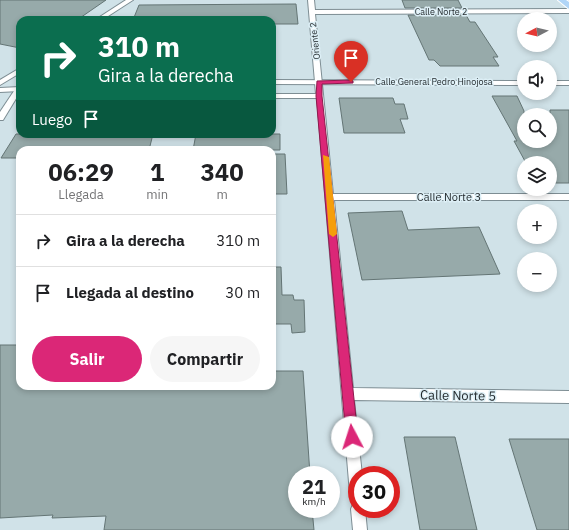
<!DOCTYPE html>
<html lang="es">
<head>
<meta charset="utf-8">
<style>
  :root { --surface:#fff; --page:#f6f6f6; --text:#202124; --muted:#757577; --line:#e0e0e0; --accent:#db2777 }
  body { margin:0; font-family:"IBM Plex Sans",sans-serif; background:var(--page); color:var(--text); height:100vh; display:flex; flex-direction:column; font-size:15px; white-space:nowrap }
  * { box-sizing:border-box; margin:0 }
  p { font-size:13px; color:var(--muted) }
  .icon { flex:none; width:22px; height:22px; fill:none; stroke:currentColor; stroke-width:2; stroke-linecap:round; stroke-linejoin:round }
  .map { position:relative; flex:1; overflow:hidden }
  .sheet { position:absolute; left:16px; top:146px; width:260px; height:244px; display:flex; flex-direction:column; background:var(--surface); border-radius:12px; box-shadow:0 2px 6px #0003 }
  .sheet>* { flex:none }
  .guide { position:absolute; left:16px; top:16px; width:260px; height:122px; border-radius:12px; box-shadow:0 2px 6px #0003; background:#0b6e4f; color:#fff; overflow:hidden }
  .needle { width:26px; rotate:263deg }
  .tools { position:absolute; left:517px; top:12px; display:grid; gap:8px }
  .tools a { display:grid; place-items:center; width:40px; height:40px; border-radius:50%; background:var(--surface); box-shadow:0 2px 6px #0003; font-size:20px }
  .speed { position:absolute; left:288px; top:466px; display:flex; gap:8px; font-size:20px; font-weight:700; text-align:center }
  .speed>* { display:grid; place-content:center; width:52px; height:52px; border-radius:50%; background:var(--surface); box-shadow:0 2px 6px #0003; line-height:1 }
  .speed small { font-size:10px; font-weight:400 }
  .speed .limit { border:6px solid #d22; background:#fff; color:#111 }
  .pin { position:absolute; display:grid; place-items:center; width:34px; height:34px; color:#fff; margin:-41px -17px; border-radius:50% 50% 50% 0; rotate:-45deg; box-shadow:0 0 4px #0007 }
  .pin .icon { rotate:45deg }
  .me { position:absolute; width:44px; margin:-22px; rotate:355deg; stroke-linejoin:round; filter:drop-shadow(0 0 3px #0008) }
  .turn { display:flex; align-items:center; gap:14px; height:84px; padding:0 16px; font-size:18px }
  .turn .icon { width:52px; height:52px; stroke-width:2.5 }
  .turn b { display:block; font-size:28px; line-height:34px }
  .then { display:flex; align-items:center; height:38px; padding:0 16px; background:#0003; gap:8px; font-size:15px }
  .eta { display:flex; justify-content:space-evenly; align-items:center; height:68px; text-align:center }
  .eta b { font-size:24px; font-weight:800; line-height:28px }
  .button { display:flex; gap:8px; margin-top:auto; padding:8px 16px }
  .button a { flex:1; height:46px; border-radius:24px; background:var(--accent); color:#fff; font-size:16px; font-weight:800; line-height:46px; text-align:center }
  .button a+a { background:var(--page); color:var(--text) }
  ul { padding:0; list-style:none }
  li { display:flex; align-items:center; gap:12px; height:52px; padding:0 16px; border-top:1px solid var(--line) }
  li div { flex:1 }
  li b { display:block; font-size:15px }
  li em { font-style:normal }
  .map>svg:first-child { display:block }
</style>
</head>
<body>
<div class="map">
<svg width="569" height="530" viewBox="0 0 569 530">
  <rect width="100%" height="100%" fill="#d0e2e8"/>
  <g fill="#97aaaa" stroke="#647575">
    <polygon points="0,0 106,0 77,20 20,20 20,48 0,44"/>
    <polygon points="402,0 458,0 462,8 405,8"/>
    <polygon points="296,4 298,24 272,24 272,20 133,20 139,5"/>
    <polygon points="408,15 466,15 470,22 475,22 498,57 493,57 499,66 440,66 434,60 429,60"/>
    <polygon points="492,96 517,96 524,111 524,141 550,141 550,110 569,110 569,183 550,183 550,163 526,163 514,141 517,141"/>
    <polygon points="339,98 393,98 395,104 404,104 408,119 400,119 405,133 344,133"/>
    <polygon points="16,134 153,134 149,150 20,150 20,158 1,158"/>
    <polygon points="196,134 280,134 280,150 193,150"/>
    <polygon points="272,154 285,154 287,194 272,194"/>
    <polygon points="402,211 408,230 479,227 500,274 362,280 348,213"/>
    <polygon points="272,267 281,267 282,295 293,295 294,300 304,300 305,332 292,333 291,324 272,324"/>
    <polygon points="0,345 20,345 20,386 272,386 272,371 303,371 310,475 297,475 297,509 312,509 314,530 104,530 106,516 52,518 53,515 0,518"/>
    <polygon points="404,437 455,437 477,530 420,530"/>
    <polygon points="509,439 569,439 569,530 537,530"/>
  </g>
  <g fill="none" stroke-linecap="round" stroke-linejoin="round">
    <g stroke="#7d8d93" stroke-width="2">
      <g id="minor">
        <polygon points="126,0 133,0 102,20 95,20"/>
        <polygon points="308,0 314,0 315,10 569,9 569,13 315,14 333,194 569,194 569,200 334,200 353,388 569,391 569,403 354,400 362,475 357,475 357,501 352,499 350,494 317,98 272,98 272,94 316,94"/>
        <polygon points="20,68 20,73 0,85 0,80"/>
        <polygon points="20,87 20,92 3,120 0,120 0,112 16,88"/>
        <polygon points="357,502 357,509 365,509 367,530 353,530 351,509 353,504"/>
      </g>
    </g>
    <g stroke="#7d8d93" stroke-width="2">
      <g id="tertiary">
        <polygon points="272,80 524,81 524,85 272,84"/>
        <rect x="550" y="81" width="19" height="4"/>
        <polygon points="20,87 20,91 0,92 0,88"/>
      </g>
    </g>
    <g stroke="#fff" stroke-width="2">
      <polygon id="primary" points="558,0 566,0 569,2 569,9"/>
    </g>
    <use href="#minor" fill="#fff" fill-rule="evenodd"/>
    <use href="#tertiary" fill="#fff" fill-rule="evenodd"/>
    <use href="#primary" fill="#b0d5f7" fill-rule="evenodd"/>
  </g>
  <polygon fill="#db2777" stroke="#8e194d" points="351,80 353,81 353,83 322,84 322,96 358,437 356,441 352,443 347,441 346,437 316,96 317,81"/>
  <polygon fill="#f59e0b" points="323,155 329,157 337,234 333,237 329,234"/>
  <g text-anchor="middle" stroke-width="3" stroke-linejoin="round" paint-order="stroke">
    <g font-size="9" fill="#242b2e" stroke="#ddeff6">
      <text x="441" y="15">Calle Norte 2</text>
      <text transform="translate(315 41) rotate(-96)" y="3">Oriente 2</text>
      <text x="434" y="85">Calle General Pedro Hinojosa</text>
    </g>
    <g font-size="11" fill="#242b2e" stroke="#ddeff6">
      <text x="449" y="201">Calle Norte 3</text>
    </g>
    <g font-size="13" fill="#242b2e" stroke="#ddeff6">
      <text transform="translate(458 395) rotate(1)" y="5">Calle Norte 5</text>
    </g>
  </g>
</svg>
<div class="tools">
<a><svg class="needle" viewBox="-14 -14 28 28"><path d="M0-13l5 13h-10z" fill="#e53935"/><path d="M0 13l5-13h-10z" fill="#757577"/></svg></a>
<a><svg class="icon" aria-label="sound" viewBox="0 0 24 24"><path d="M4 9h4l5-4v14l-5-4H4zM17 9q2 3 0 6"/></svg></a>
<a><svg class="icon" aria-label="search" viewBox="0 0 24 24"><circle cx="10" cy="10" r="6"/><path d="M15 15l6 6"/></svg></a>
<a><svg class="icon" aria-label="layers" viewBox="0 0 24 24"><path d="M12 4l9 5-9 5-9-5zM3 14l9 5 9-5"/></svg></a>
<a>+</a>
<a>−</a>
</div>
<div class="speed"><div>21<small>km/h</small></div><div class="limit">30</div></div>
<div class="pin" style="left:351px;top:82px;background:#d93025"><svg class="icon" aria-label="arrive" viewBox="0 0 24 24"><path d="M6 21V4h12l-3 4 3 4H6"/></svg></div>
<svg class="me" style="left:352px;top:437px" viewBox="-20 -20 40 40"><circle r="19" fill="#fff"/><path d="M0-13L10 11 0 6-10 11z" fill="#db2777"/></svg>
<div class="guide">
<div class="turn"><svg class="icon" aria-label="right" viewBox="0 0 24 24"><path d="M7 20v-9h11M14 6l5 5-5 5"/></svg><div><b>310 m</b>Gira a la derecha</div></div>
<div class="then">Luego<svg class="icon" aria-label="arrive" viewBox="0 0 24 24"><path d="M6 21V4h12l-3 4 3 4H6"/></svg></div>
</div>
<section class="sheet">
<div class="eta">
<div><b>06:29</b><p>Llegada</p></div>
<div><b>1</b><p>min</p></div>
<div><b>340</b><p>m</p></div>
</div>
<ul>
<li><svg class="icon" aria-label="right" viewBox="0 0 24 24"><path d="M7 20v-9h11M14 6l5 5-5 5"/></svg><div><b>Gira a la derecha</b></div><em>310 m</em></li>
<li><svg class="icon" aria-label="arrive" viewBox="0 0 24 24"><path d="M6 21V4h12l-3 4 3 4H6"/></svg><div><b>Llegada al destino</b></div><em>30 m</em></li>
</ul>
<div class="button"><a>Salir</a><a>Compartir</a></div>
</section>
</div>
</body>
</html>
